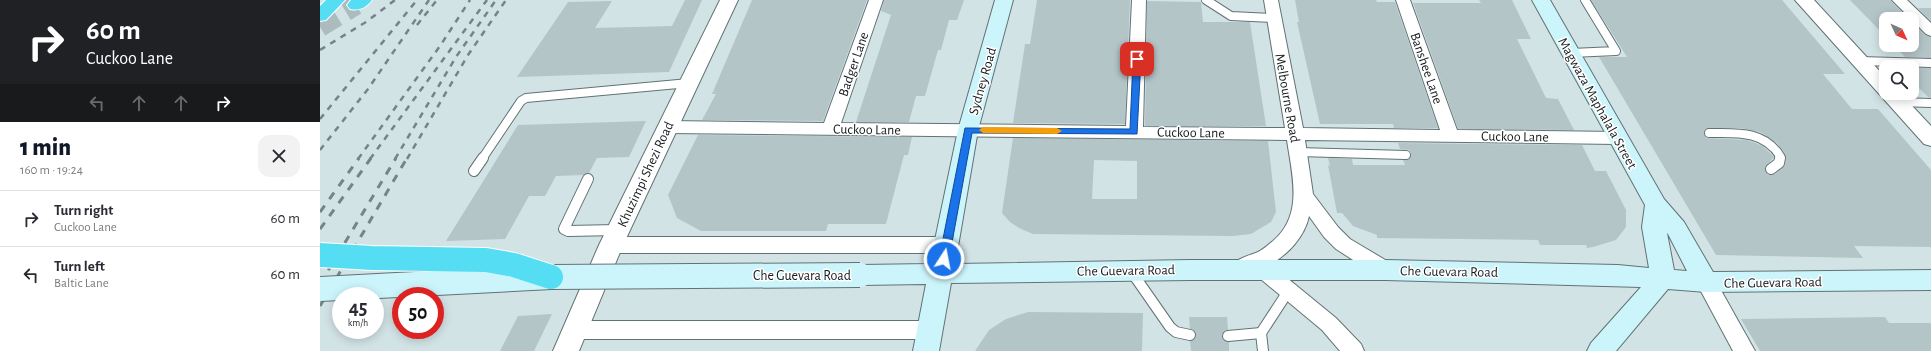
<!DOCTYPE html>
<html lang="en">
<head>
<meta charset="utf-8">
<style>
  :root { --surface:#fff; --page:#f2f2f3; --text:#2b2b33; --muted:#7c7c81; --line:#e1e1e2; --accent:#111827 }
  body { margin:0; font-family:"Alegreya Sans",sans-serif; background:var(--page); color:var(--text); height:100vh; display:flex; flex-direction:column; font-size:15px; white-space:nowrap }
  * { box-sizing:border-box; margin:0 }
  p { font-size:13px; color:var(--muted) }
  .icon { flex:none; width:22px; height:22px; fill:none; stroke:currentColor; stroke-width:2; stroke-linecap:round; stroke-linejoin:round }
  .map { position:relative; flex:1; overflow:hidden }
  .side { display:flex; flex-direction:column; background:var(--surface); width:320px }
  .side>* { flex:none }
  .hud { background:#202124; color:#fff; overflow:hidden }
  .needle { width:26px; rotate:134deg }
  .controls { position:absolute; left:1559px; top:12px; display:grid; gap:8px }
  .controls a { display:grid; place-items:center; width:40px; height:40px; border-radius:8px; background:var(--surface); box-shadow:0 2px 10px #0003; font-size:20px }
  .speed { position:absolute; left:12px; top:287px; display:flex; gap:8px; font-size:20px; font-weight:700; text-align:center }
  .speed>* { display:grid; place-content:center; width:52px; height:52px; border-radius:50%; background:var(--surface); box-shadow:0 2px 10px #0003; line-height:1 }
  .speed small { font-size:10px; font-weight:400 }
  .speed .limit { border:6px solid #d22; background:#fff; color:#111 }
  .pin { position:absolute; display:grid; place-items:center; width:34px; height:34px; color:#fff; margin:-17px; border-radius:8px; box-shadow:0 2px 6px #0006 }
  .me { position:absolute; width:44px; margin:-22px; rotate:11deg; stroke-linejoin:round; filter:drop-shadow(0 0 3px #0008) }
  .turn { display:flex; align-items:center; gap:14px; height:84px; padding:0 20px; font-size:18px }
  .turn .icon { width:52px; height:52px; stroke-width:2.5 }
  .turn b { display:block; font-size:28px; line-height:34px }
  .lanes { display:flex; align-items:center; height:38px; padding:0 20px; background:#0003; justify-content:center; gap:20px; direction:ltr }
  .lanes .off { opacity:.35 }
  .round { display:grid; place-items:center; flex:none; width:42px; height:42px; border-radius:12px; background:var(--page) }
  .head { display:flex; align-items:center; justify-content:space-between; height:68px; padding:0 20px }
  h1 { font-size:24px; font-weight:800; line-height:30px; color:var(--accent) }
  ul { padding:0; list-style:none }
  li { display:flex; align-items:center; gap:12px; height:56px; padding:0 20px; border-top:1px solid var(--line) }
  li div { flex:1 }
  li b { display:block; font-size:15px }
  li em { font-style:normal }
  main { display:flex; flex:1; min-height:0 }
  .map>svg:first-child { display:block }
</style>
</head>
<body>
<main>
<section class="side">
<div class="hud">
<div class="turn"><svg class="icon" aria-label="right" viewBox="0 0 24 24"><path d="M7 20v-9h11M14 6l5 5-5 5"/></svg><div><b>60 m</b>Cuckoo Lane</div></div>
<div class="lanes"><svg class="icon off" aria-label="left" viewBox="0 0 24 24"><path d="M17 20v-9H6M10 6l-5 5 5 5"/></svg><svg class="icon off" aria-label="ahead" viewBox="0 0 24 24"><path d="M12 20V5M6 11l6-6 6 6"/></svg><svg class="icon off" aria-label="ahead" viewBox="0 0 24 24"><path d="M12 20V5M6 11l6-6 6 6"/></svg><svg class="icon" aria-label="right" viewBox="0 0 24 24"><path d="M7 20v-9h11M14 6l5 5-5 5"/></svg></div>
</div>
<div class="head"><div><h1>1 min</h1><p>160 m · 19:24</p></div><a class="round"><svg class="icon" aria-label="close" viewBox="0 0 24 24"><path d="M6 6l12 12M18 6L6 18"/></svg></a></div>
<ul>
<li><svg class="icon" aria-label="right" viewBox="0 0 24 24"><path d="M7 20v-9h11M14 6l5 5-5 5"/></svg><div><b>Turn right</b><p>Cuckoo Lane</p></div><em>60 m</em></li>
<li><svg class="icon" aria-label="left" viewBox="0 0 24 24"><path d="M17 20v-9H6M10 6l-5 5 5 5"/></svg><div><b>Turn left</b><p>Baltic Lane</p></div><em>60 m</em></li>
</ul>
</section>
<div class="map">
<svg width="1611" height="351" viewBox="0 0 1611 351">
  <rect width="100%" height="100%" fill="#d2e3e6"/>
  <g fill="#b4c5c8" fill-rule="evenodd">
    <polygon points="365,0 382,0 349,72 197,77 248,2 292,1 275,28 352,26"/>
    <polygon points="432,0 547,0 503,121 382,120 396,94 392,94"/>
    <polygon points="564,0 644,0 637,20 629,20 621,50 618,50 605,96 596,96 589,122 536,122 571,15 561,11"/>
    <polygon points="717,0 810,0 805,124 693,123 705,44 710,44"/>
    <polygon points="975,0 1056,0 1057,2 1075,2 1118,128 1074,128 1073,124 1000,124 977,22 979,22"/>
    <polygon points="1159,0 1192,0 1211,39 1197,39 1226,98 1238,99 1254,130 1138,129 1093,3 1161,3"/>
    <path d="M1271,0H1462L1525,74H1503L1532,109H1558L1611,170V247L1534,246L1543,258L1396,255L1279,57H1307ZM1389,128H1420L1440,132L1457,143L1464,153L1466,159L1465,165L1455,174L1448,175L1445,170V167L1454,157L1443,146L1427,140L1387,138L1384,133Z"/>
    <polygon points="1530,0 1570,0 1589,19 1566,19 1566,37"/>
    <polygon points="827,1 881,2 883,22 930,22 946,126 825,126"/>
    <polygon points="1598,8 1611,8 1611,21"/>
    <polygon points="1592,22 1605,35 1611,37 1611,58 1585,57 1574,45 1592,45"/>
    <polygon points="1592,68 1611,68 1611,98 1608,97 1592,81"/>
    <polygon points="326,121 309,157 277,158 269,173 264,175 236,176 225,196 209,196 185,239 126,241 198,125"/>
    <polygon points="378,135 592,137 588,155 584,155 566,224 508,224 506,231 381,231 357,218 348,195"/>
    <path d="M693,138L948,141L956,212L951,222L931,234L913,236L713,234L699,228L690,222L682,213ZM774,160L817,161V199H772Z"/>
    <polygon points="1078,143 1262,145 1275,171 1286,171 1306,210 1306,227 1296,240 1273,247 1267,248 1266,245 1220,245 1218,240 1057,238 1057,235 1033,226 1022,213 1017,213 1008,165 1010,166 1008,158 1032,159 1033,165 1085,165 1083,160 1090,158 1091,153 1089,150 1080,149"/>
    <polygon points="708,312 823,313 822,351 655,351 669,330 686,319"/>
    <polygon points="232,314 214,351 180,351 198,316"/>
    <polygon points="869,317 907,317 908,330 904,331 902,336 903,340 909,342 909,351 871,351 870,341 874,339 876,336 874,331 870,329"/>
    <polygon points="1565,317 1569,323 1611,323 1611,351 1440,351 1421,319"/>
  </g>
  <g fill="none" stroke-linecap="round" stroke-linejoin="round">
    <polyline stroke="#acbbbe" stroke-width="20" stroke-dasharray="20 10" stroke-linecap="butt" points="0,27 36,5"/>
    <g stroke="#627274" stroke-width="10">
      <g id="service-far1">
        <polyline points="886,0 911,16 954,18"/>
        <polyline points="1251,53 1296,51 1265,0"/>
        <polyline points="1540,61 1611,63"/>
        <polyline points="1578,102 1611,103"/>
        <path d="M1389,133C1416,133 1444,130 1460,156V159"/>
        <polyline points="978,152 1086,155"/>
        <polyline points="162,159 201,101 206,98 369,83"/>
      </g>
    </g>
    <g stroke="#627274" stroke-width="12">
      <g id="service">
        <polyline points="1451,169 1459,163 1460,158"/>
        <polyline points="154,171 163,158"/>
        <polyline points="268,179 244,229 248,231 297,230"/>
        <polyline points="811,271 850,327 856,332 870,335"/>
        <polyline points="908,336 941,333"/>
        <polyline points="943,351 941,333 969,290"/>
      </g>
    </g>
    <g stroke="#627274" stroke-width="2">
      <g id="minor">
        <path d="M549,0H563L521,123L806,126L812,0H826L823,127L965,128L944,0H958L983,128L1120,130L1076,0H1090L1137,130L1298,132L1304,134L1307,138L1304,142L1298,144L985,140L993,194L1018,227L1030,239L1072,264L1075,270L1072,276L1065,278L1058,276L1016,249L1004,237L989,216C985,236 967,256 950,264L1016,318L1041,344L1044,351H1020L1002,330L937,276L934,271L917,278L910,276L907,270C912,260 928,256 938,252C944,249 948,245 953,241C984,215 972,175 967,140L348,133L342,131L339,127L342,123L348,121L504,123Z"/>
        <polygon points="1572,0 1587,0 1611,23 1611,36 1606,34"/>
        <polygon points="291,237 627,237 634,240 637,245 634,250 627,253 291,253 284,250 281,245 284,240"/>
        <polygon points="1386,274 1393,276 1435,351 1413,351 1376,282 1379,276"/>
        <polygon points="255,321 610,321 617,324 621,330 617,336 610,339 255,339 248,336 244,330 248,324"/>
      </g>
    </g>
    <g stroke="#627274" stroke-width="2">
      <g id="tertiary">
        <polygon points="400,0 418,0 303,245 259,351 233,351 279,245"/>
        <polygon points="1475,0 1494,0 1566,78 1566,93 1580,93 1611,126 1611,146 1604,144"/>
      </g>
    </g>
    <g stroke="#627274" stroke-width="2">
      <path id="secondary" d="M675,0H693L658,130L635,264L870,260H1065L1298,265L1329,268L1322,227L1325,205L1212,0H1230L1344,199L1364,222L1393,272L1611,270V290L1386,292L1348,289L1296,351H1267L1271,343L1321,287L1065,280H870L631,283L619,351H593L606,284L540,285L531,282L528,275L531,268L540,265L610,264L638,130ZM1347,233L1348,234L1367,271L1354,270Z"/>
    </g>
    <g stroke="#fff" stroke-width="2">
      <g id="motorway">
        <polygon points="6,0 25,0 6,20 0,21 0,6"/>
        <path d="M31,0H52C46,8 39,11 30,9L27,5Z"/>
      </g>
    </g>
    <use href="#service-far1" stroke="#fff" stroke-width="8"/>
    <use href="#service" stroke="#fff" stroke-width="10"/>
    <use href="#minor" fill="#fff" fill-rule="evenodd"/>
    <use href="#tertiary" fill="#fff" fill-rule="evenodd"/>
    <use href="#secondary" fill="#ccf5fb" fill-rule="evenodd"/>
    <use href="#motorway" fill="#55def3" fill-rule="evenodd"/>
    <g stroke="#778385" stroke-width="2.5" stroke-dasharray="6 6" stroke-linecap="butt">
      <polyline points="97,25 117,0"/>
      <polyline points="0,50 46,22 75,0"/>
      <polyline points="0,119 97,0"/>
      <polyline points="0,150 48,89 109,0"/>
      <polyline points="38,159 120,46 150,0"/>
      <polyline points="50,159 167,0"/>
      <polyline points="75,159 136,57 176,0"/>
      <polyline points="87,159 148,55 186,0"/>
    </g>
    <g stroke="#778385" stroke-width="3" stroke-dasharray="8 8" stroke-linecap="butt">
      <polyline points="0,212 39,158"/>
      <polyline points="0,229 51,158"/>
      <polyline points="0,284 76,158"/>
      <polyline points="0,306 87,158"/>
    </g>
    <g stroke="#627274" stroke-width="26" stroke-linecap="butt">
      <polyline id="secondary-bridge" points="0,289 231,277 540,275"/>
    </g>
    <g stroke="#fff" stroke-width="26" stroke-linecap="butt">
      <polyline id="motorway-bridge" points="0,255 52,258 166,260 194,265 231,277"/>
    </g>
    <use href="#secondary-bridge" stroke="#ccf5fb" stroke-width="24"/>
    <use href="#motorway-bridge" stroke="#55def3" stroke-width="24"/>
  </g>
  <polygon fill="#1a73e8" stroke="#114b97" points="817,56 821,59 817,134 652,133 629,259 624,263 620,262 619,259 645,128 810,129 813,59"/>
  <polygon fill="#f59e0b" points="663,127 737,128 742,131 737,134 663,133 659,130"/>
  <g text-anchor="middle" stroke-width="3" stroke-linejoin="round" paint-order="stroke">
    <g font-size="14" fill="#161c1e" stroke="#fff">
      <text transform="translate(533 64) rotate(-71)" y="5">Badger Lane</text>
      <text transform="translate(1107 68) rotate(71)" y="5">Banshee Lane</text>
      <text transform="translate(662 81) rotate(-74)" y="5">Sydney Road</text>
      <text transform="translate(968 98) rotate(80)" y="5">Melbourne Road</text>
      <text transform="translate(1278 103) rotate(61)" y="5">Magwaza Maphalala Street</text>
      <text transform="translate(547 129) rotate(1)" y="5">Cuckoo Lane</text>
      <text transform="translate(871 132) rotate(1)" y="5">Cuckoo Lane</text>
      <text transform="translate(1195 136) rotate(1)" y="5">Cuckoo Lane</text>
      <text transform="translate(325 174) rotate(-65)" y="5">Khuzimpi Shezi Road</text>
      <text transform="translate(806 270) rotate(-1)" y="5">Che Guevara Road</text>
      <text transform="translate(1129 271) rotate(1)" y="5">Che Guevara Road</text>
      <text x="482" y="280">Che Guevara Road</text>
      <text transform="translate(1453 282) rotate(-1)" y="5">Che Guevara Road</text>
    </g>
  </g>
</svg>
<div class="controls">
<a><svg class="needle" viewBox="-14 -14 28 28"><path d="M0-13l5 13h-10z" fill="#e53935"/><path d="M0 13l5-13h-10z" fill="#7c7c81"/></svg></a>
<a><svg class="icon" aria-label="search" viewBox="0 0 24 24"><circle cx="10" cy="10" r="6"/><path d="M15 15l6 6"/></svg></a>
</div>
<div class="speed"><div>45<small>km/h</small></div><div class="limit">50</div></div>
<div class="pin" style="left:817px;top:59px;background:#d93025"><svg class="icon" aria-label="arrive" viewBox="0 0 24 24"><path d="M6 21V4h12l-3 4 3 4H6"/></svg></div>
<svg class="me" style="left:624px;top:259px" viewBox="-20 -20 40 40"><circle r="17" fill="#1a73e8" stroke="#fff" stroke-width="3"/><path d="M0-11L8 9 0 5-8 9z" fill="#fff"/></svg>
</div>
</main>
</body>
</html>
